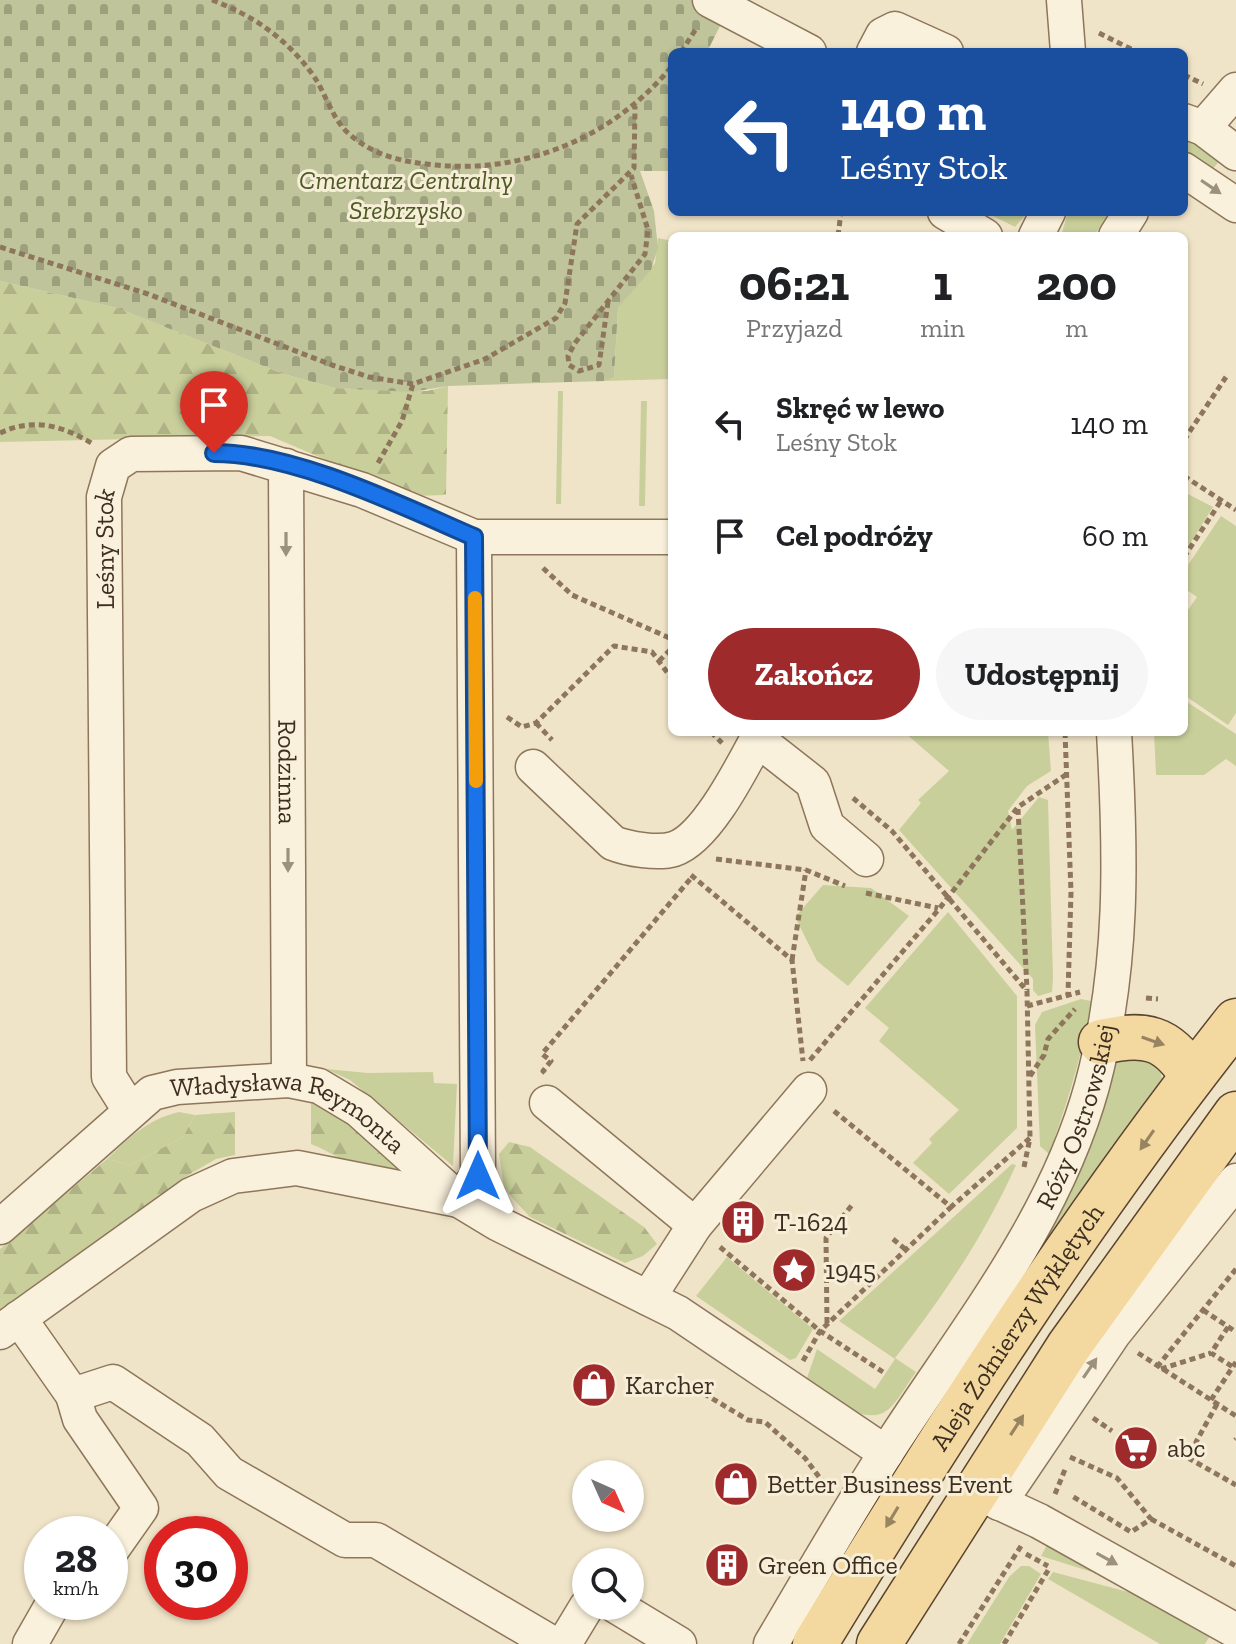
<!DOCTYPE html>
<html lang="pl">
<head>
<meta charset="utf-8">
<style>
  :root { --surface:#fff; --page:#f6f6f6; --text:#202124; --muted:#757577; --accent:#9e2a2b }
  body { margin:0; font-family:"Zilla Slab",serif; background:var(--page); color:var(--text); height:100vh; display:flex; flex-direction:column; font-size:30px; white-space:nowrap }
  * { box-sizing:border-box; margin:0 }
  p { font-size:26px; color:var(--muted) }
  .icon { flex:none; width:44px; height:44px; fill:none; stroke:currentColor; stroke-width:2; stroke-linecap:round; stroke-linejoin:round }
  .map { position:relative; flex:1; overflow:hidden }
  .drawer { position:absolute; left:668px; top:232px; width:520px; height:504px; display:flex; flex-direction:column; background:var(--surface); border-radius:12px; box-shadow:0 2px 6px #0004 }
  .drawer>* { flex:none }
  .banner { position:absolute; left:668px; top:48px; width:520px; height:168px; border-radius:12px; box-shadow:0 2px 6px #0004; background:#1a4fa0; color:#fff; overflow:hidden }
  .needle { width:52px; rotate:135deg }
  .controls { position:absolute; left:572px; top:1460px; display:grid; gap:16px }
  .controls a { display:grid; place-items:center; width:72px; height:72px; border-radius:50%; background:var(--surface); box-shadow:0 2px 6px #0004; font-size:40px }
  .speed { position:absolute; left:24px; top:1516px; display:flex; gap:16px; font-size:40px; font-weight:700; text-align:center }
  .speed>* { display:grid; place-content:center; width:104px; height:104px; border-radius:50%; background:var(--surface); box-shadow:0 2px 6px #0004; line-height:1 }
  .speed small { font-size:20px; font-weight:400 }
  .speed .limit { border:12px solid #d22; background:#fff; color:#111 }
  .pin { position:absolute; display:grid; place-items:center; width:68px; height:68px; color:#fff; margin:-82px -34px; border-radius:50% 50% 50% 0; rotate:-45deg; box-shadow:0 0 8px #0007 }
  .pin .icon { rotate:45deg }
  .me { position:absolute; width:88px; margin:-44px; rotate:0deg; stroke-linejoin:round; filter:drop-shadow(0 0 6px #0008) }
  .turn { display:flex; align-items:center; gap:28px; height:168px; padding:0 40px; font-size:36px }
  .turn .icon { width:104px; height:104px; stroke-width:2.5 }
  .turn b { display:block; font-size:56px; line-height:68px }
  .eta { display:flex; justify-content:space-evenly; align-items:center; height:136px; text-align:center }
  .eta b { font-size:48px; font-weight:700; line-height:56px }
  .button { display:flex; gap:16px; margin-top:auto; padding:16px 40px }
  .button a { flex:1; height:92px; border-radius:48px; background:var(--accent); color:#fff; font-size:32px; font-weight:700; line-height:92px; text-align:center }
  .button a+a { background:var(--page); color:var(--text) }
  ul { padding:0; list-style:none }
  li { display:flex; align-items:center; gap:24px; height:112px; padding:0 40px }
  li div { flex:1 }
  li b { display:block; font-size:30px }
  li em { font-style:normal }
  .map>svg:first-child { display:block }
</style>
</head>
<body>
<div class="map">
<svg width="1236" height="1644" viewBox="0 0 1236 1644">
  <defs>
    <pattern id="forest-firs" width="22" height="20" patternUnits="userSpaceOnUse" patternTransform="scale(2)"><rect width="22" height="20" fill="#c9cf9b"/><path d="M5 1l3.5 6h-7zM16 11l3.5 6h-7z" fill="#aeb285"/></pattern>
    <pattern id="cemetery-stones" width="16" height="16" patternUnits="userSpaceOnUse" patternTransform="scale(2)"><rect width="16" height="16" fill="#bfc49a"/><path d="M2 7V4a2 2 0 0 1 4 0v3zM10 15v-3a2 2 0 0 1 4 0v3z" fill="#9ca07d"/></pattern>
  </defs>
  <rect width="100%" height="100%" fill="#f0e4c8"/>
  <g fill="#c9cf9b">
    <polygon points="1184,137 1220,160 1212,170 1184,149"/>
    <polygon points="985,212 1028,212 1015,227"/>
    <polygon points="1068,212 1109,212 1094,236 1061,236"/>
    <polygon points="658,238 672,241 672,379 604,381 614,376 618,308 655,263"/>
    <polygon points="558,391 563,391 561,504 556,504"/>
    <polygon points="641,401 647,401 645,506 639,506"/>
    <polygon points="1184,492 1213,507 1184,553"/>
    <polygon points="1221,516 1236,526 1236,713 1228,725 1184,695 1184,616 1197,597 1184,588 1184,571"/>
    <polygon points="1184,700 1236,734 1236,766 1226,759 1204,775 1156,775 1154,732 1184,732"/>
    <polygon points="904,732 1048,732 1051,771 1027,786 1008,811 1012,830 1039,797 1048,800 1053,978 1052,992 1038,996 1033,990 1033,979 899,830 921,803 918,800 949,771"/>
    <polygon points="823,885 871,888 909,916 848,986 817,961 795,917"/>
    <polygon points="948,912 1017,996 1017,1128 949,1194 913,1163 932,1143 929,1139 959,1110 879,1041 889,1028 865,1008"/>
    <path d="M1081,999L1091,1001C1083,1054 1067,1103 1049,1154L1040,1146L1035,1025L1042,1012Z"/>
    <polygon points="1146,1054 1161,1071 1162,1082 1040,1258 1035,1256 1113,1068 1120,1058"/>
    <polygon points="326,1069 368,1073 433,1072 434,1083 457,1084 453,1166 350,1080"/>
    <path d="M179,1112L195,1115L183,1137L130,1165L107,1159C130,1137 148,1119 179,1112Z"/>
    <path d="M1012,1164L1016,1165C985,1235 942,1298 895,1358L916,1372C908,1383 900,1398 890,1408C865,1431 827,1394 806,1381L817,1349L875,1389L895,1359L839,1321Z"/>
    <polygon points="727,1257 813,1329 796,1358 790,1360 696,1296"/>
    <polygon points="1048,1543 1114,1579 1041,1556"/>
    <polygon points="1021,1566 1029,1566 1041,1574 1000,1644 967,1644 1009,1577"/>
    <polygon points="1053,1572 1132,1593 1210,1636 1205,1644 1160,1644 1048,1579"/>
  </g>
  <g fill="url(#forest-firs)">
    <polygon points="0,281 117,308 284,374 335,388 427,391 448,386 446,495 411,496 270,436 0,442"/>
    <path d="M311,1103L344,1117L404,1170C370,1182 341,1156 311,1144Z"/>
    <polygon points="235,1112 235,1155 216,1159 190,1174 0,1316 0,1249 107,1159 130,1165 183,1137 195,1115"/>
    <polygon points="509,1142 530,1147 644,1227 657,1244 643,1256 625,1263 530,1217 504,1189 499,1154"/>
  </g>
  <polygon fill="url(#cemetery-stones)" points="0,0 733,0 707,52 672,52 672,171 640,171 654,211 658,248 651,270 618,308 614,377 604,381 448,386 411,392 335,388 284,374 117,308 0,281"/>
  <g fill="none" stroke-linecap="round" stroke-linejoin="round">
    <g stroke="#8d765c" stroke-width="37">
      <g id="minor">
        <polyline points="710,0 809,52"/>
        <polyline points="1064,0 1068,52"/>
        <polyline points="874,52 883,35 895,29 946,52"/>
        <polyline points="1184,121 1203,128 1236,153"/>
        <polyline points="1203,128 1236,90"/>
        <polyline points="1184,170 1236,205"/>
        <polyline points="945,212 985,236"/>
        <polyline points="1036,236 1048,212"/>
        <polyline points="1116,236 1131,212"/>
        <path id="s1" d="M286,466L289,1080"/>
        <polyline points="757,739 813,783 827,826 866,859"/>
        <path d="M533,767L613,843C628,849 658,854 674,849C708,838 744,763 761,732"/>
        <polyline points="547,1103 695,1225"/>
        <path id="s2" d="M129,1109L109,1077L104,497L113,466L131,454L241,453L362,490L474,537H672"/>
        <polyline points="459,1200 478,1176 474,537"/>
        <path id="s3" d="M0,1227L152,1093L177,1087L289,1080L319,1086L359,1110L459,1200L497,1223L678,1313L886,1453"/>
        <polyline points="648,1298 695,1225 809,1090"/>
        <polyline points="19,1318 73,1395"/>
        <polyline points="0,1332 191,1195 233,1176 297,1168 459,1200"/>
        <polyline points="981,1494 1039,1521 1236,1631"/>
        <polyline points="999,1503 1114,1333 1236,1181"/>
        <polyline points="110,1552 141,1508 80,1419 73,1395 113,1382 200,1440 229,1473 345,1540 376,1540 553,1644"/>
        <polyline points="616,1606 679,1644"/>
        <polyline points="30,1644 54,1602"/>
        <polyline points="564,1644 587,1606"/>
        <path id="s4" d="M771,1644C809,1580 846,1515 886,1453C962,1334 1054,1224 1092,1086C1124,968 1121,853 1114,732"/>
      </g>
    </g>
    <g stroke="#5b4430" stroke-width="47">
      <g id="major">
        <path d="M1101,1042C1144,1032 1168,1036 1192,1076"/>
        <path id="s5" d="M815,1644C945,1430 1080,1218 1236,1021"/>
        <polyline points="879,1644 1069,1346 1236,1114"/>
      </g>
    </g>
    <g stroke="#8d765c" stroke-width="5" stroke-dasharray="6 4" stroke-linecap="butt">
      <path d="M212,0C254,16 286,38 313,75C325,92 332,118 347,132C373,156 402,162 436,165C526,174 615,136 672,66"/>
      <polyline points="1099,33 1137,52"/>
      <polyline points="681,52 696,29"/>
      <polyline points="1184,75 1203,84"/>
      <polyline points="838,236 841,212"/>
      <polyline points="0,247 148,294 332,365 369,377 413,384 485,359 556,318 565,303 577,224 634,168 635,106"/>
      <polyline points="608,302 599,365 579,371 569,365 568,356 575,343 645,254 648,230 631,175"/>
      <path d="M0,433C34,417 63,426 93,444"/>
      <polyline points="1184,440 1226,377"/>
      <polyline points="378,463 402,421 413,384"/>
      <polyline points="1184,476 1236,510"/>
      <polyline points="1184,557 1221,501"/>
      <polyline points="543,568 572,595 672,639"/>
      <polyline points="659,661 672,648"/>
      <polyline points="507,717 522,727 536,723 614,646 652,652 672,679"/>
      <polyline points="536,723 552,740"/>
      <polyline points="711,732 722,743"/>
      <polyline points="1065,732 1071,892 1068,994"/>
      <polyline points="853,798 892,831 1027,991 1030,1138"/>
      <polyline points="1018,809 1027,990"/>
      <polyline points="716,859 806,870 845,886"/>
      <polyline points="691,875 792,960 803,1061"/>
      <polyline points="866,893 938,908"/>
      <polyline points="792,960 806,870"/>
      <polyline points="1146,998 1158,999"/>
      <polyline points="1027,1006 1080,992"/>
      <polyline points="810,1060 939,909 1018,807 1067,774"/>
      <polyline points="545,1073 543,1071 551,1061 542,1054 692,877"/>
      <polyline points="1030,1076 1044,1055 1048,1039 1075,1009"/>
      <polyline points="834,1111 951,1207 1030,1138 1024,1167"/>
      <polyline points="893,1239 905,1249"/>
      <polyline points="720,1247 820,1331 883,1372"/>
      <polyline points="1203,1310 1236,1332"/>
      <polyline points="827,1323 826,1238 852,1205"/>
      <polyline points="1228,1327 1211,1353 1233,1367"/>
      <polyline points="1138,1353 1236,1416"/>
      <polyline points="803,1361 820,1331 951,1207"/>
      <polyline points="1157,1367 1236,1269"/>
      <polyline points="1161,1369 1211,1353"/>
      <polyline points="678,1378 748,1420 765,1422 805,1458 825,1485 823,1491"/>
      <polyline points="1211,1400 1236,1362"/>
      <polyline points="1217,1404 1196,1442 1197,1446 1190,1459 1236,1485"/>
      <polyline points="1093,1418 1112,1431"/>
      <polyline points="1235,1440 1236,1439"/>
      <polyline points="1070,1457 1117,1478 1151,1519 1131,1532 1072,1496"/>
      <polyline points="1055,1494 1066,1467"/>
      <polyline points="1151,1519 1236,1566"/>
      <polyline points="1026,1554 1048,1566"/>
      <polyline points="959,1644 1021,1546"/>
      <polyline points="1004,1644 1050,1567"/>
    </g>
    <use href="#minor" stroke="#faf1dc" stroke-width="34"/>
    <use href="#major" stroke="#f3d9a0" stroke-width="44"/>
  </g>
  <defs><path id="oneway-solid" d="M-6-.8H1V-3.2L6.5 0L1 3.2V.8H-6Z" transform="scale(2)"/></defs>
  <g fill="#9c907e">
    <use href="#oneway-solid" transform="translate(1211 187) rotate(34)"/>
    <use href="#oneway-solid" transform="translate(286 544) rotate(90)"/>
    <use href="#oneway-solid" transform="translate(288 860) rotate(90)"/>
    <use href="#oneway-solid" transform="translate(1090 1368) rotate(-56)"/>
    <use href="#oneway-solid" transform="translate(1107 1559) rotate(29)"/>
  </g>
  <g fill="#988460">
    <use href="#oneway-solid" transform="translate(1153 1041) rotate(19)"/>
    <use href="#oneway-solid" transform="translate(1147 1140) rotate(125)"/>
    <use href="#oneway-solid" transform="translate(1017 1425) rotate(-57)"/>
    <use href="#oneway-solid" transform="translate(892 1517) rotate(121)"/>
  </g>
  <g fill="none" stroke-linecap="round" stroke-linejoin="round">
    <g stroke="#114b97" stroke-width="20">
      <path id="route" d="M214,453C295,453 400,505 474,537L478,1176"/>
    </g>
    <use href="#route" stroke="#1a73e8" stroke-width="14"/>
    <polyline stroke="#f59e0b" stroke-width="14" points="475,598 476,781"/>
  </g>
  <defs>
    <g id="building-disc" transform="scale(2.3)"><circle r="9.5" fill="#9e2a2b" stroke="#f7eed8"/><path d="M-4-6H4V6H1V3H-1V6H-4ZM-2.5-4.3h1.7v1.8h-1.7ZM.8-4.3h1.7v1.8H.8ZM-2.5-1h1.7V.8h-1.7ZM.8-1h1.7V.8H.8Z" fill="#fff"/></g>
    <g id="sight-disc" transform="scale(2.3)"><circle r="9.5" fill="#9e2a2b" stroke="#f7eed8"/><path d="M0-6L1.8-2.2L6-1.7L2.9 1.2L3.7 5.4L0 3.3L-3.7 5.4L-2.9 1.2L-6-1.7L-1.8-2.2Z" fill="#fff"/></g>
    <g id="shop-disc" transform="scale(2.3)"><circle r="9.5" fill="#9e2a2b" stroke="#f7eed8"/><path d="M-5-2.5h2.3a2.7 3.5 0 0 1 5.4 0H5L5.5 6h-11ZM-1.5-2.5h3a1.5 2.3 0 0 0-3 0Z" fill="#fff"/></g>
    <g id="supermarket-disc" transform="scale(2.3)"><circle r="9.5" fill="#9e2a2b" stroke="#f7eed8"/><path d="M-6-5.5h2.5l.6 2H6L4.5 2H-2.5L-4.4-4H-6ZM-1.5 3.2a1.3 1.3 0 1 0 .1 0ZM3 3.2a1.3 1.3 0 1 0 .1 0Z" fill="#fff"/></g>
  </defs>
  <g fill-rule="evenodd">
    <use href="#building-disc" x="743" y="1222"/>
    <use href="#sight-disc" x="794" y="1270"/>
    <use href="#shop-disc" x="594" y="1385"/>
    <use href="#supermarket-disc" x="1136" y="1448"/>
    <use href="#shop-disc" x="736" y="1484"/>
    <use href="#building-disc" x="727" y="1565"/>
  </g>
  <g text-anchor="middle" stroke-width="6" stroke-linejoin="round" paint-order="stroke">
    <g font-size="26" font-style="italic" fill="#4d5a26" stroke="#f7eed8">
      <text x="406" y="189">Cmentarz Centralny<tspan x="406" dy="30">Srebrzysko</tspan></text>
    </g>
    <g font-size="26" fill="#3d2e20" stroke="#f7eed8">
      <text dy="9" stroke="none"><textPath href="#s2" startOffset="566">Leśny Stok</textPath></text>
      <text dy="9" stroke="none"><textPath href="#s1" startOffset="306">Rodzinna</textPath></text>
      <text dy="9" stroke="none"><textPath href="#s4" startOffset="612">Róży Ostrowskiej</textPath></text>
      <text dy="9" stroke="none"><textPath href="#s3" startOffset="348">Władysława Reymonta</textPath></text>
      <text dy="9" stroke="none"><textPath href="#s5" startOffset="376">Aleja Żołnierzy Wyklętych</textPath></text>
    </g>
    <g font-size="26" fill="#3d2e20" stroke="#f7eed8" text-anchor="start">
      <text x="774" y="1231">T-1624</text>
      <text x="825" y="1279">1945</text>
      <text x="625" y="1394">Karcher</text>
      <text x="1167" y="1457">abc</text>
      <text x="767" y="1493">Better Business Event</text>
      <text x="758" y="1574">Green Office</text>
    </g>
  </g>
</svg>
<div class="controls">
<a><svg class="needle" viewBox="-14 -14 28 28"><path d="M0-13l5 13h-10z" fill="#e53935"/><path d="M0 13l5-13h-10z" fill="#757577"/></svg></a>
<a><svg class="icon" aria-label="search" viewBox="0 0 24 24"><circle cx="10" cy="10" r="6"/><path d="M15 15l6 6"/></svg></a>
</div>
<div class="speed"><div>28<small>km/h</small></div><div class="limit">30</div></div>
<div class="pin" style="left:214px;top:453px;background:#d93025"><svg class="icon" aria-label="arrive" viewBox="0 0 24 24"><path d="M6 21V4h12l-3 4 3 4H6"/></svg></div>
<svg class="me" style="left:478px;top:1176px" viewBox="-20 -20 40 40"><path d="M0-17L14 15 0 8-14 15z" fill="#1a73e8" stroke="#fff" stroke-width="4"/></svg>
<div class="banner">
<div class="turn"><svg class="icon" aria-label="left" viewBox="0 0 24 24"><path d="M17 20v-9H6M10 6l-5 5 5 5"/></svg><div><b>140 m</b>Leśny Stok</div></div>
</div>
<section class="drawer">
<div class="eta">
<div><b>06:21</b><p>Przyjazd</p></div>
<div><b>1</b><p>min</p></div>
<div><b>200</b><p>m</p></div>
</div>
<ul>
<li><svg class="icon" aria-label="left" viewBox="0 0 24 24"><path d="M17 20v-9H6M10 6l-5 5 5 5"/></svg><div><b>Skręć w lewo</b><p>Leśny Stok</p></div><em>140 m</em></li>
<li><svg class="icon" aria-label="arrive" viewBox="0 0 24 24"><path d="M6 21V4h12l-3 4 3 4H6"/></svg><div><b>Cel podróży</b></div><em>60 m</em></li>
</ul>
<div class="button"><a>Zakończ</a><a>Udostępnij</a></div>
</section>
</div>
</body>
</html>
